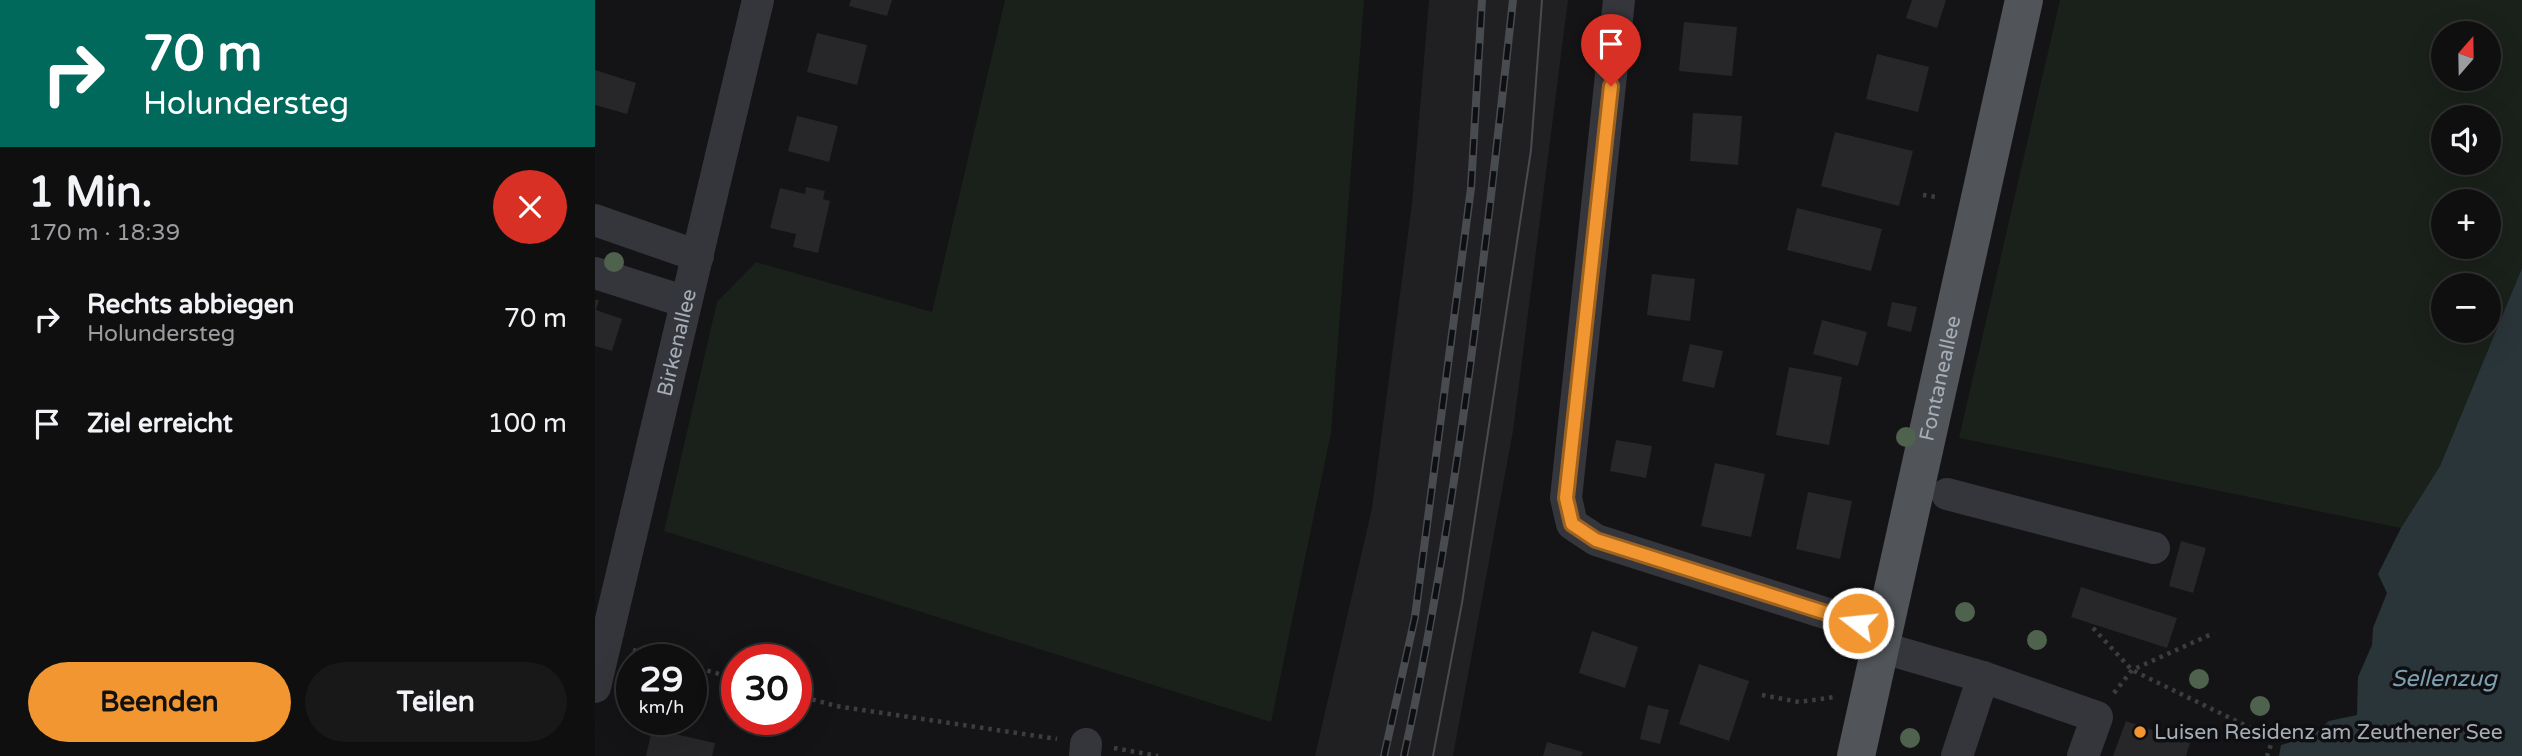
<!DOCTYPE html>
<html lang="de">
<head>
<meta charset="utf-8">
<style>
  :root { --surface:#0f0f10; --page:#181819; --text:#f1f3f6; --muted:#9b9c9f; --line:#2f2f30; --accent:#f19630 }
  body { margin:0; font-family:"Varela Round",sans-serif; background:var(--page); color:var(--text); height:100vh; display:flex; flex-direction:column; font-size:26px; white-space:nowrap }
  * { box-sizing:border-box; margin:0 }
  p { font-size:23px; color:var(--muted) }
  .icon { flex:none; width:38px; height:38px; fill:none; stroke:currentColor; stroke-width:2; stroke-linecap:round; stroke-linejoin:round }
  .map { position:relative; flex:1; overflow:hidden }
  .drawer { display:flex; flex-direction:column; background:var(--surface); width:595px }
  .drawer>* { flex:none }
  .top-card { background:#00695c; color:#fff; overflow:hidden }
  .needle { width:46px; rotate:20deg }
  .buttons { position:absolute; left:1836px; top:21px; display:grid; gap:14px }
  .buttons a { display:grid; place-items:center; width:70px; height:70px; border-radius:50%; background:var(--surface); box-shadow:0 7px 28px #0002,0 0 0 2px var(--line); font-size:35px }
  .speed { position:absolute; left:21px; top:644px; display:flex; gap:14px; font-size:35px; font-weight:700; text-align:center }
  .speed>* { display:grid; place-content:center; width:91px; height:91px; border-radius:50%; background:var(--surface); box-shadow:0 7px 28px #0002,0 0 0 2px var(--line); line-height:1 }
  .speed small { font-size:18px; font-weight:400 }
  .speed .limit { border:10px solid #d22; background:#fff; color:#111 }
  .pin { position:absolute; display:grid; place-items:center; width:60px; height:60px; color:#fff; margin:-72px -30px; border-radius:50% 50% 50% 0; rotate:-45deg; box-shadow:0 0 7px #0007 }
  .pin .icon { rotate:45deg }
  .me { position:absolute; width:77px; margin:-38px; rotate:286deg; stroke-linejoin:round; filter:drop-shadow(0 0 5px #0008) }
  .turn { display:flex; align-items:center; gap:24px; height:147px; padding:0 28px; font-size:32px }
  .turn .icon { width:91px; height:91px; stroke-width:2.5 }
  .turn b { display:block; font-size:49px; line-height:60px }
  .round { display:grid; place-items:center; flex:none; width:74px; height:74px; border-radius:37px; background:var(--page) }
  .summary { display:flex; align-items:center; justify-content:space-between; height:119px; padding:0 28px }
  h1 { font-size:42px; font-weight:700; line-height:52px }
  .primary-button { display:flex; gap:14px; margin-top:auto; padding:14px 28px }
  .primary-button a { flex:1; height:80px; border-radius:42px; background:var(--accent); color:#111; font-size:28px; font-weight:700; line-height:80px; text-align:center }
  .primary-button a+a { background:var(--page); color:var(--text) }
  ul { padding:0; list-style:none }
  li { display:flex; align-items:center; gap:21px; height:105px; padding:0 28px }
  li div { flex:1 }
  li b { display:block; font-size:26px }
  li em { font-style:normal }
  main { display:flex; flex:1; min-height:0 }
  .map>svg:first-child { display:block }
</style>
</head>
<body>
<main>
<section class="drawer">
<div class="top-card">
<div class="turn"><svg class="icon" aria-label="right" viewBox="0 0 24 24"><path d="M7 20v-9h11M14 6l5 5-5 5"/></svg><div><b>70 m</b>Holundersteg</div></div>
</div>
<div class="summary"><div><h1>1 Min.</h1><p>170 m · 18:39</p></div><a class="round" style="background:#d93025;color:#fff"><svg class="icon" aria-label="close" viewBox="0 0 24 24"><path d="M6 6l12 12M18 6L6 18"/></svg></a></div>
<ul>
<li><svg class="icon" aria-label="right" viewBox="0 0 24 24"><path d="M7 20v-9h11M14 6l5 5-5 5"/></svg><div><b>Rechts abbiegen</b><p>Holundersteg</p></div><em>70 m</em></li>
<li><svg class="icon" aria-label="arrive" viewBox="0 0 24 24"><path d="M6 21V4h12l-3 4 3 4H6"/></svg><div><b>Ziel erreicht</b></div><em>100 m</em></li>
</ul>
<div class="primary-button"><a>Beenden</a><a>Teilen</a></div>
</section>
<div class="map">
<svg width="1927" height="756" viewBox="0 0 1927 756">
  <rect width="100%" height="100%" fill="#141416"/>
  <polygon fill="#202023" points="834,0 973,0 918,431 858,756 720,756 777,508 817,203"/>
  <g fill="#1a201a" fill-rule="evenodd">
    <polygon points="410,0 769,0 736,433 676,722 69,531 122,302 161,262 337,312"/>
    <path d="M1465,0H1927V268L1845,466L1806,528L1364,438ZM1848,33H1894V79H1848ZM1848,117H1894V163H1848ZM1848,201H1894V247H1848ZM1848,285H1894V331H1848Z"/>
  </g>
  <polygon fill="#2a3539" points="1927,268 1927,756 1684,756 1686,745 1716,736 1734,721 1762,715 1763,677 1777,645 1778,628 1792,593 1783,574 1806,528 1845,466"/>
  <g fill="#27272a">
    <polygon points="256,0 297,0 292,16 254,6"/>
    <polygon points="1317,0 1351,0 1342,28 1311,18"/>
    <polygon points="1089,22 1142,27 1137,76 1084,71"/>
    <polygon points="222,33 272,45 262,85 212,72"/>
    <polygon points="1282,54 1334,67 1323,112 1271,99"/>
    <polygon points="0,70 41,83 32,114 0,105"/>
    <polygon points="1098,113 1147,116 1143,165 1095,161"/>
    <polygon points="202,116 243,126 234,162 193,151"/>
    <polygon points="1240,132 1318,151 1304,206 1226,186"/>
    <polygon points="211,187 230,191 228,199 235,201 223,253 198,247 201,234 175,228 185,188 210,194"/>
    <polygon points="1202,208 1287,229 1276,271 1192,250"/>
    <polygon points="1057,274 1100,279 1095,321 1052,315"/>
    <polygon points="0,300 4,300 1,310 27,319 17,351 0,346"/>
    <polygon points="1297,302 1322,307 1316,332 1292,326"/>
    <polygon points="1227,320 1272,332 1263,366 1218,354"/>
    <polygon points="1095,344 1128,351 1119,388 1087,381"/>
    <polygon points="1194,367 1247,377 1234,445 1181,435"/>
    <polygon points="1021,440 1057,446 1051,478 1015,471"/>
    <polygon points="1120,463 1170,474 1156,537 1106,526"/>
    <polygon points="1213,492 1257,501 1245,559 1201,549"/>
    <polygon points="1586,541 1611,548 1598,593 1574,586"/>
    <polygon points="1486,587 1582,618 1572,648 1476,617"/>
    <polygon points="997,631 1043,647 1030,688 984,673"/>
    <polygon points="1104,664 1154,681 1134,741 1084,724"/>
    <polygon points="1053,705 1074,710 1065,744 1045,739"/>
    <polygon points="1531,721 1595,743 1591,756 1518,756"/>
    <polygon points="57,729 120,743 117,756 51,756"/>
    <polygon points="952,742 988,752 986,756 948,756"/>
  </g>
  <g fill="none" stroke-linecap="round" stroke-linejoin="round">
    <g stroke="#3b3e41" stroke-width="4.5" stroke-dasharray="3.5 5" stroke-linecap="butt">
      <polyline points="1328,195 1341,197"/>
      <polyline points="1498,628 1537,670 1678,739 1672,756"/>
      <polyline points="38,650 74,660"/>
      <polyline points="96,666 142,679"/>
      <polyline points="1519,693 1537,670 1619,633"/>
      <polyline points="201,695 241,706 462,739"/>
      <polyline points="1167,695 1204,702 1240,697"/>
      <polyline points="519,748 563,756"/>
    </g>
    <g stroke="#35363b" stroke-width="32">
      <polyline points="1024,0 971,498 977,524 1001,540 1255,621 1289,629"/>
      <polyline points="0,220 103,256"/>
      <polyline points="0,273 91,302"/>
      <polyline points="1352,494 1559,548"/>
      <polyline points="1285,647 1388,677 1502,717 1488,756"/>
      <path id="s1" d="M0,687L163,0"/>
      <polyline points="490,756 491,744"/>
      <polyline points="1362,756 1388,677"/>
    </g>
    <path stroke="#515459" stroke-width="38" id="s2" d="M1261,756L1429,0"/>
    <polyline stroke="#484b50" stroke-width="2" points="838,756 867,603 936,150 947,0"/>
    <g stroke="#484b50" stroke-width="8">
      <g id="rail">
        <polyline points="789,756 820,617 876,188 887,0"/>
        <path d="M809,756C863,508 890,253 918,0"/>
      </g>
    </g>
    <use href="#rail" stroke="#0f0f11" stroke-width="5" stroke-dasharray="16" stroke-linecap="butt"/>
  </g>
  <g fill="#4f624e">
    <circle cx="19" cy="262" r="10"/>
    <circle cx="1311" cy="437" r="10"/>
    <circle cx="1370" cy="612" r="10"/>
    <circle cx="1442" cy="640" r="10"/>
    <circle cx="1604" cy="679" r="10"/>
    <circle cx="1665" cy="706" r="10"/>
    <circle cx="1315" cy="738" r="10"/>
  </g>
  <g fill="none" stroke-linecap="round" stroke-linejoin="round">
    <g stroke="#9d621f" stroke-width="18">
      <polyline id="route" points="1016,86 971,498 977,524 1001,540 1263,623"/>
    </g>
    <use href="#route" stroke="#f19630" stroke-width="12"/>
  </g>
  <circle fill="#f19630" stroke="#0f0f11" stroke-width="2.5" cx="1545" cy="732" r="7"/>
  <g text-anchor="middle" stroke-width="7" stroke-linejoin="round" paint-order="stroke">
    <g font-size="21" fill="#a5adb6" stroke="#0f0f11">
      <text dy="7" stroke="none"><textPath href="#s1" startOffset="354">Birkenallee</textPath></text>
      <text dy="7" stroke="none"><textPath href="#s2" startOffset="387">Fontaneallee</textPath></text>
    </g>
    <g font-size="21" fill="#a5adb6" stroke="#0f0f11" text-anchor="start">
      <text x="1559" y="739">Luisen Residenz am Zeuthener See</text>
    </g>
    <g font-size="23" font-style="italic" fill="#7ca0b1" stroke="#0f0f11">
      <text x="1849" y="686">Sellenzug</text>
    </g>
  </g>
</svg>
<div class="buttons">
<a><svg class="needle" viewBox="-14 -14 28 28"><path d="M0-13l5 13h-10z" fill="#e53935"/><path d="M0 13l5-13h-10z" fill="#9b9c9f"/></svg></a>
<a><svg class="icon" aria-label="sound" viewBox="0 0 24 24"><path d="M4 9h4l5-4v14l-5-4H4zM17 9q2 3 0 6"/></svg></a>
<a>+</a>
<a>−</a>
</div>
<div class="speed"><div>29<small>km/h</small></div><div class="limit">30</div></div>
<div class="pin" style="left:1016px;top:86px;background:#d93025"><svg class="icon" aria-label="arrive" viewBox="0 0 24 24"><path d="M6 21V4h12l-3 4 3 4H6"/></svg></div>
<svg class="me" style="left:1263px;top:623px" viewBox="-20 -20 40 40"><circle r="17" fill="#f19630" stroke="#fff" stroke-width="3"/><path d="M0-11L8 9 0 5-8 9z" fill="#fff"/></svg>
</div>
</main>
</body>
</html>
